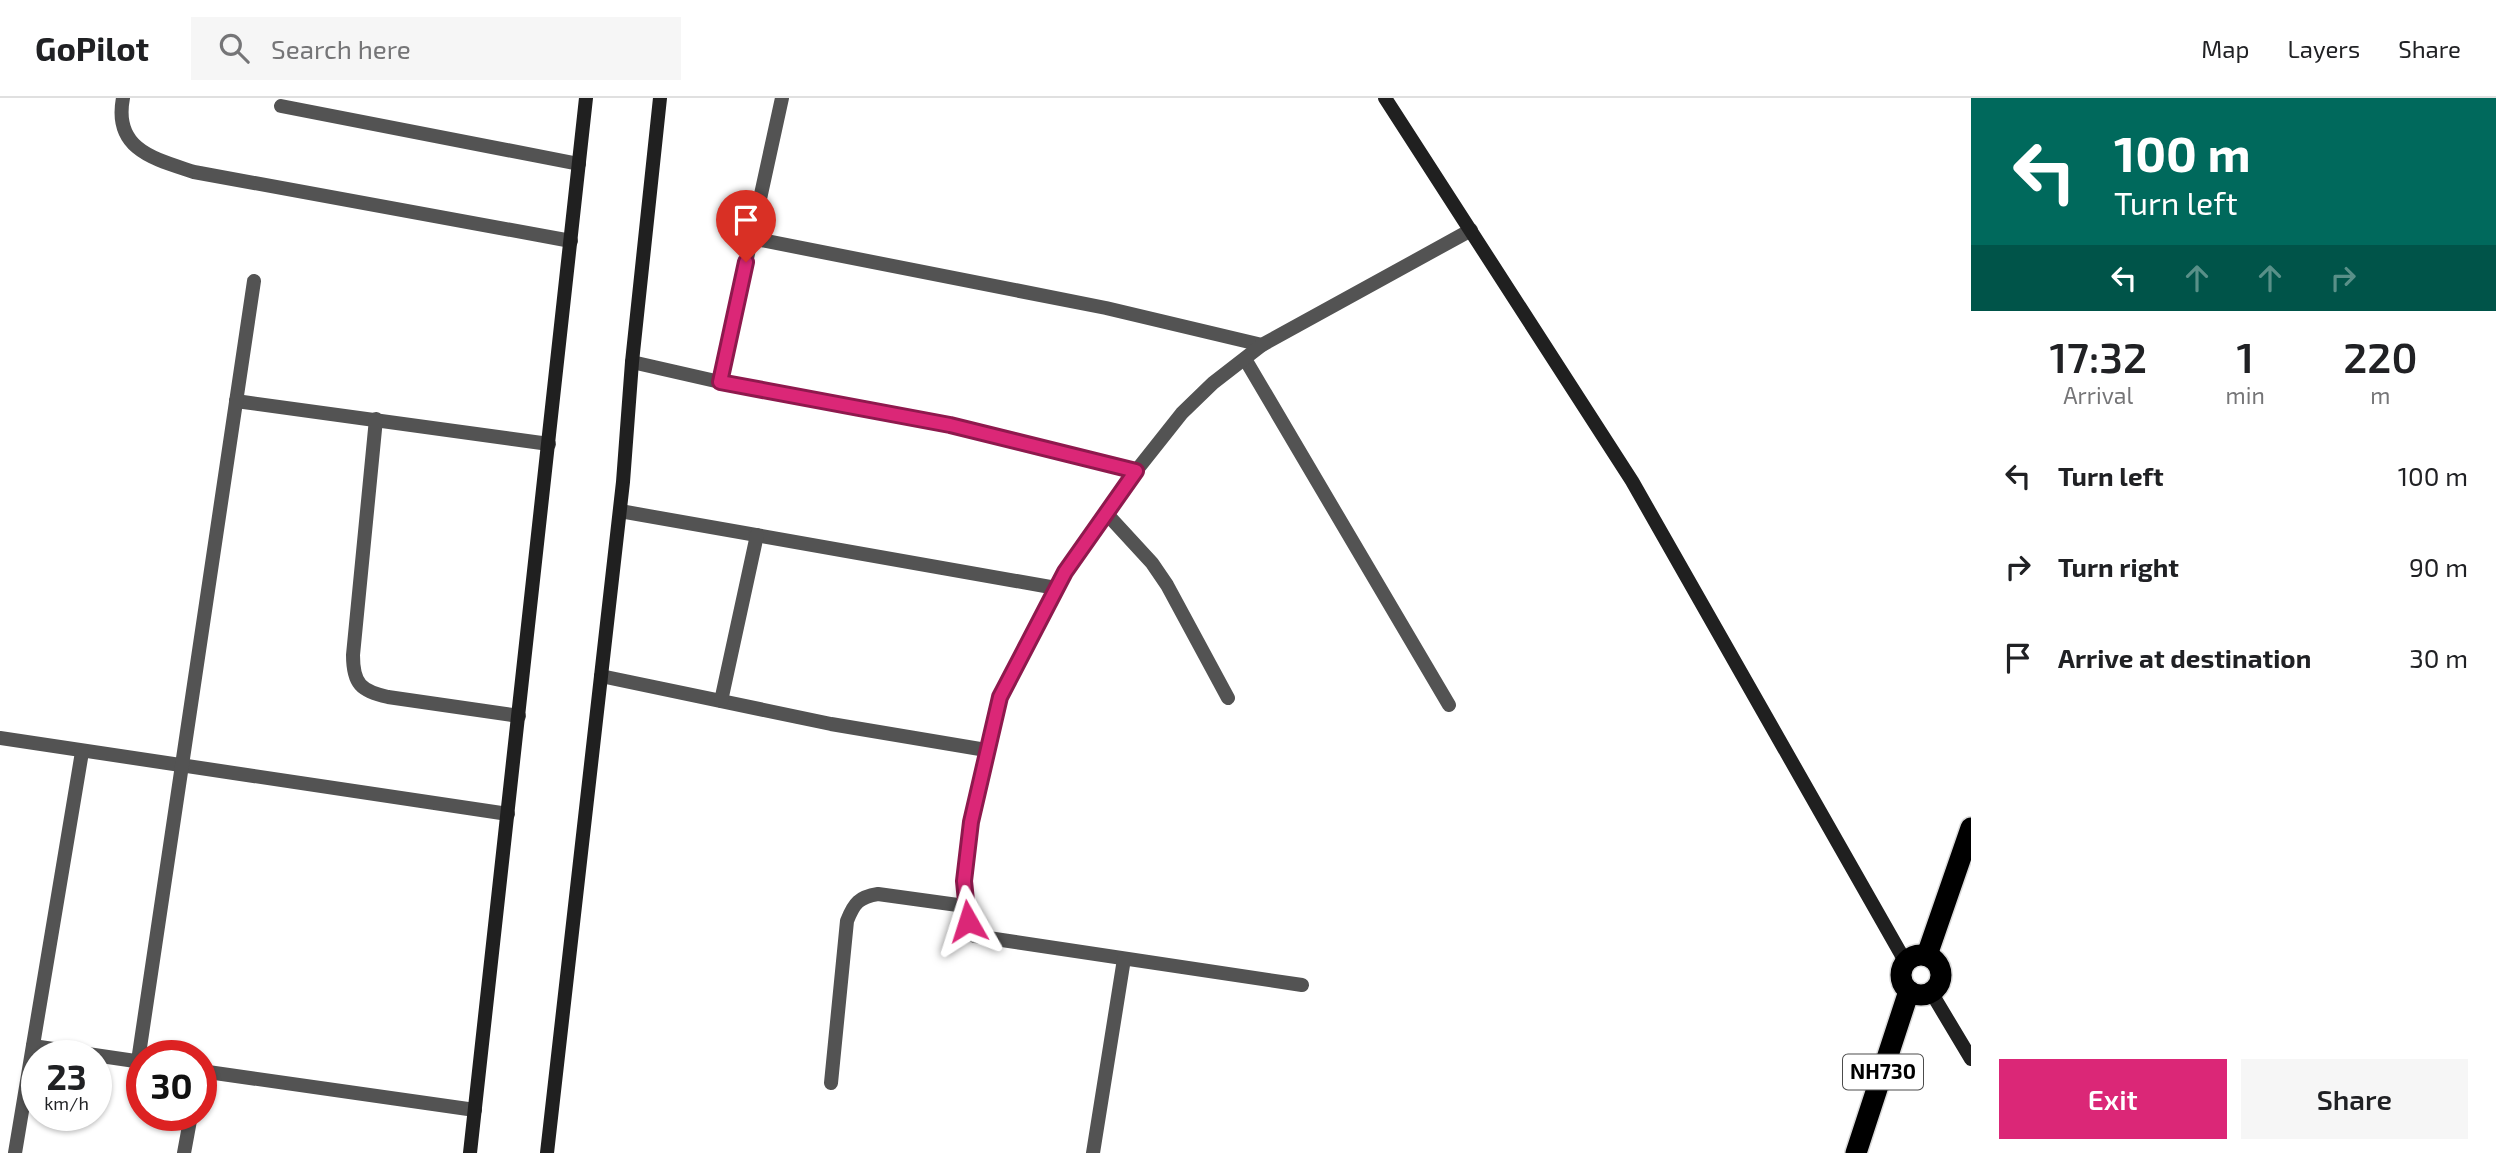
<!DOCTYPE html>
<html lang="en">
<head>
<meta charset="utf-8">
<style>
  :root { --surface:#fff; --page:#f6f6f6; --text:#202124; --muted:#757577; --line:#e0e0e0; --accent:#db2777 }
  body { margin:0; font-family:"Exo 2",sans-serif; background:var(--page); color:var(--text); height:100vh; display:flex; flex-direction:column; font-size:26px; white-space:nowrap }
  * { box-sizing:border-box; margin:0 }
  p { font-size:23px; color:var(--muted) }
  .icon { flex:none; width:38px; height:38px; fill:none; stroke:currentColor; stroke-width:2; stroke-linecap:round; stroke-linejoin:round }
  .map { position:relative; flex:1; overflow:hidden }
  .panel { display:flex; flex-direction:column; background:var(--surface); width:525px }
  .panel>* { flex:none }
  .banner { background:#00695c; color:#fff; overflow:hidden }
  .speed { position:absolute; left:21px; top:942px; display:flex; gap:14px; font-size:35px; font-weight:700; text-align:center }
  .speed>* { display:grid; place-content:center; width:91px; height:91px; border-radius:50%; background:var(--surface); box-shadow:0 2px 5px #0004; line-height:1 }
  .speed small { font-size:18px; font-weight:400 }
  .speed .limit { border:10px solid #d22; background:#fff; color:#111 }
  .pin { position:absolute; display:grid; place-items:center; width:60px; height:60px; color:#fff; margin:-72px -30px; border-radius:50% 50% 50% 0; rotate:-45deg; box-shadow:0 0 7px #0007 }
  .pin .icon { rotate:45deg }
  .me { position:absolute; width:77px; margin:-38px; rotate:354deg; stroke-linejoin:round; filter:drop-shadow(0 0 5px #0008) }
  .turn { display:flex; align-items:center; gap:24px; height:147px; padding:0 28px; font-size:32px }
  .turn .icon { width:91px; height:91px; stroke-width:2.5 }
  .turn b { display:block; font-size:49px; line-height:60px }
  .lanes { display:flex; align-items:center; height:66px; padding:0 28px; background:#0003; justify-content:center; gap:35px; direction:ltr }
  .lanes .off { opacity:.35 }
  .eta { display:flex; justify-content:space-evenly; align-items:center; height:119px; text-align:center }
  .eta b { font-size:42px; font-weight:600; line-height:49px }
  .primary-button { display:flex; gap:14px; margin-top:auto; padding:14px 28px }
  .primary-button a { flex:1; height:80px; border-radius:0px; background:var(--accent); color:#fff; font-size:28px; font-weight:600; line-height:80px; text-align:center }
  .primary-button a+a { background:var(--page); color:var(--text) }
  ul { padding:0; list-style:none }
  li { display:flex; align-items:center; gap:21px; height:91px; padding:0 28px }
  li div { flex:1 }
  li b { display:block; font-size:26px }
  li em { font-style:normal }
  header { display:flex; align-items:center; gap:42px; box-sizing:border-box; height:98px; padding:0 35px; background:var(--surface); border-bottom:2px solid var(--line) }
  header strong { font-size:33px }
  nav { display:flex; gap:38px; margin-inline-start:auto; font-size:24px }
  .search { width:490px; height:63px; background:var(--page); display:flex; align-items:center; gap:18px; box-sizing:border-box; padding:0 24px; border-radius:0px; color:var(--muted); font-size:26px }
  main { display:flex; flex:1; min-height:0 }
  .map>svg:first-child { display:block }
</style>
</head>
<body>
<header>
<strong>GoPilot</strong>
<div class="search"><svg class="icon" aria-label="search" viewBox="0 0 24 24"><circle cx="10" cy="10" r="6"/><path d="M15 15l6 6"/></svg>Search here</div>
<nav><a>Map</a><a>Layers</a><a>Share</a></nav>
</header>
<main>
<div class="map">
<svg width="1971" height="1055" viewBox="0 0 1971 1055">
  <rect width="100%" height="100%" fill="#fff"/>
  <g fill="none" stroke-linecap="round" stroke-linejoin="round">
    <g stroke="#dbdbdb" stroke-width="24">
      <g id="highway">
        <polyline points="1927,857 1971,730"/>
        <circle cx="1921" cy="877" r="20"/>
        <polyline points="1856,1055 1909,893"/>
      </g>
    </g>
    <g stroke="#535353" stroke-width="14">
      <path d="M123,0C113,52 155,61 194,74L571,143"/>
      <polyline points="281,8 579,66"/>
      <polyline points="751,140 1106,210 1262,247"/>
      <polyline points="1245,261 1449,607"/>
      <polyline points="632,264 720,284 950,327 1136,373"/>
      <polyline points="720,284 782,0"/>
      <polyline points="236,303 549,346"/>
      <path d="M376,321L353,557C353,586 361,593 388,599L519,618"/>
      <polyline points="620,413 1056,490"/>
      <polyline points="1106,415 1152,465 1167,487 1228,600"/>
      <polyline points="601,578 831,626 986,652"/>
      <polyline points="721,603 757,437"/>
      <polyline points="0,640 508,716"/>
      <polyline points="1302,887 975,838 965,808 964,783 971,724 1000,599 1065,474 1106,415 1136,373 1182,315 1213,285 1262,247 1471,132"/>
      <polyline points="33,948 142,964"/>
      <polyline points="138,963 254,183"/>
      <polyline points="201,973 475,1012"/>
      <path d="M831,985L847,823C854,805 859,799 878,796L965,808"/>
      <polyline points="15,1055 82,654"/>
      <polyline points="184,1055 191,1017"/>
      <polyline points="1093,1055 1124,861"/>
    </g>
    <g stroke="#202020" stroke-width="14">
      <polyline points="1385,0 1632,383 1905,863"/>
      <polyline points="1931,894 1971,961"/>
      <polyline points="470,1055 586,0"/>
      <polyline points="547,1055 623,384 632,264 660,0"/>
    </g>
    <use href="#highway" stroke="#000" stroke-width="21"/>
  </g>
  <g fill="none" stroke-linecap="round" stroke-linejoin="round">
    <g stroke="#8e194d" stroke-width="18">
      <polyline id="route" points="746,164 720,284 950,327 1136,373 1065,474 1000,599 971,724 964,783 968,823"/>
    </g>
    <use href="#route" stroke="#db2777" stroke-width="12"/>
  </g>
  <g text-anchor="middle" stroke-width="5" stroke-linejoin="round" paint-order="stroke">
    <rect fill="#fff" stroke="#4c4c4c" stroke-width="2" x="1843" y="956.5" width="80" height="35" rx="5"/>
    <g font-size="21" font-weight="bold" fill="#000">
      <text x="1883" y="981">NH730</text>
    </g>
  </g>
</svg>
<div class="speed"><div>23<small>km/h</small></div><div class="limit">30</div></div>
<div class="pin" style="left:746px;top:164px;background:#d93025"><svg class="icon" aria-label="arrive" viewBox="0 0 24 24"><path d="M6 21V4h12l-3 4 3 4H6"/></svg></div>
<svg class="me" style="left:968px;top:823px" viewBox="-20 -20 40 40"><path d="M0-17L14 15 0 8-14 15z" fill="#db2777" stroke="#fff" stroke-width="4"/></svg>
</div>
<section class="panel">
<div class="banner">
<div class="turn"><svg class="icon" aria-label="left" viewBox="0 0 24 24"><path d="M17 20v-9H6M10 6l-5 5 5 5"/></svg><div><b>100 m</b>Turn left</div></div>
<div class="lanes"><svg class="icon" aria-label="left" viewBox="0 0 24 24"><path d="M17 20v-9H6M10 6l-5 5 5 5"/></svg><svg class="icon off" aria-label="ahead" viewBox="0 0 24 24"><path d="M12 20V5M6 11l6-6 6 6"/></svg><svg class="icon off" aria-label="ahead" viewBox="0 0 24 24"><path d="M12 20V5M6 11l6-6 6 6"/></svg><svg class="icon off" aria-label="right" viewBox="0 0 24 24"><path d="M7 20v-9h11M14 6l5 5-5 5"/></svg></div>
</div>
<div class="eta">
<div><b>17:32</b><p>Arrival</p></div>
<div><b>1</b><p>min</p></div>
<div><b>220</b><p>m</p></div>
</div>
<ul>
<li><svg class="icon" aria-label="left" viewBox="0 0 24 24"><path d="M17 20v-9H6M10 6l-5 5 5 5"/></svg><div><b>Turn left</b></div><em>100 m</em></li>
<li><svg class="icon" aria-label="right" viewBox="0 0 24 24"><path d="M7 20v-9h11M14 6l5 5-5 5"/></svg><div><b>Turn right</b></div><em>90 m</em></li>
<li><svg class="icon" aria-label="arrive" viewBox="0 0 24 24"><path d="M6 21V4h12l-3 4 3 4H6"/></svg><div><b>Arrive at destination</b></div><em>30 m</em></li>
</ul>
<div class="primary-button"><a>Exit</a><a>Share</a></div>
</section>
</main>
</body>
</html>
